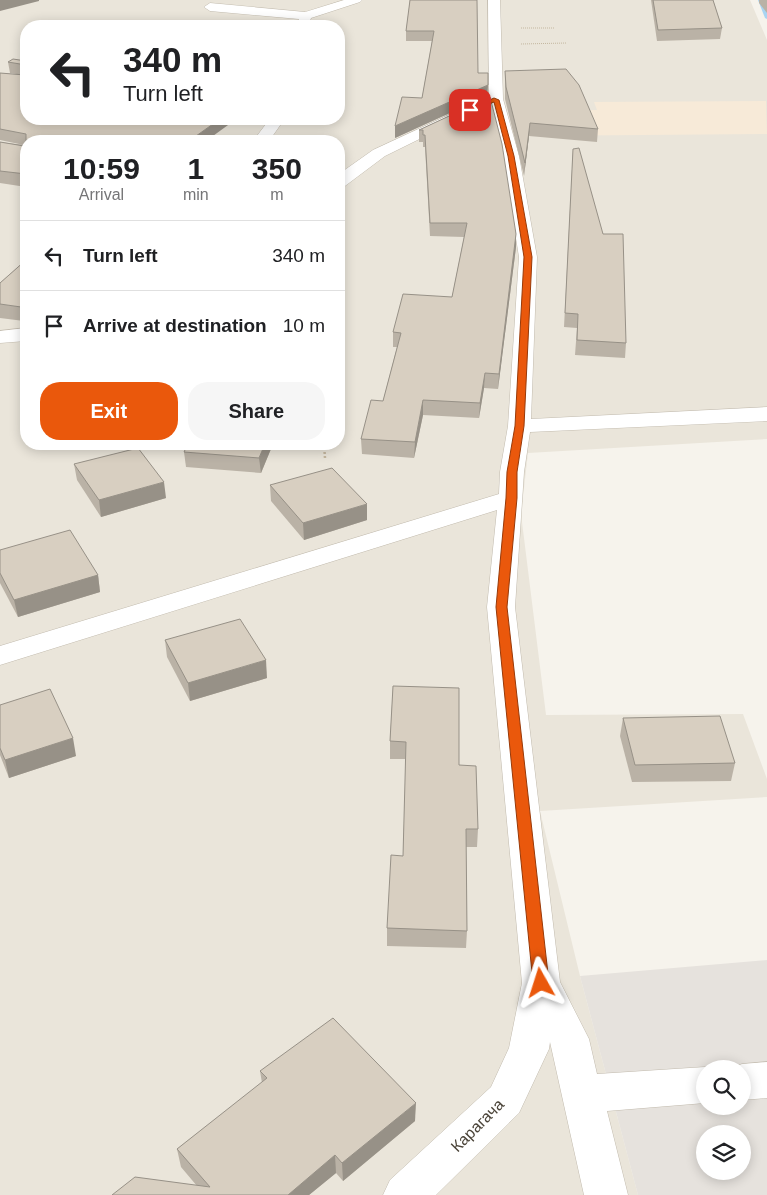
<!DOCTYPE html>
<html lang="en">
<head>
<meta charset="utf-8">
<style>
  :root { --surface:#fff; --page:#f6f6f6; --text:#202124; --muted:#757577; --line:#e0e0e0; --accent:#ea580c }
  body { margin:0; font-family:Arial,sans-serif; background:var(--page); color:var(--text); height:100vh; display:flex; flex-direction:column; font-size:19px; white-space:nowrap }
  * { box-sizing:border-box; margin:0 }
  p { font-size:16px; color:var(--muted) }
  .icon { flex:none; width:28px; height:28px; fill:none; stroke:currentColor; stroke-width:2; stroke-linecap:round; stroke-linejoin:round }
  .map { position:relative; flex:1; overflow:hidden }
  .panel { position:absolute; left:20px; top:135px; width:325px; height:315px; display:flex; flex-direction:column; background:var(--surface); border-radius:20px; box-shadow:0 2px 12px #0003 }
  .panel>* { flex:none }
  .top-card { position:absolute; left:20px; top:20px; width:325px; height:105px; border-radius:20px; box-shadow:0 2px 12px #0003; background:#fff; color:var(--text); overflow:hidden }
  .tools { position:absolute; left:696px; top:1060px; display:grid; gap:10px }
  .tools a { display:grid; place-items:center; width:55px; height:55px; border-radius:50%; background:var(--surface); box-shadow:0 2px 12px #0003; font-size:25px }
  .pin { position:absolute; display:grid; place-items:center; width:42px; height:42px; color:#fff; margin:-21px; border-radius:10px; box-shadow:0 2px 8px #0006 }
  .me { position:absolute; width:55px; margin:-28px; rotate:354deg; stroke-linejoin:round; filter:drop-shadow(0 0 4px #0008) }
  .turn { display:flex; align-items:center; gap:18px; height:105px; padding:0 20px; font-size:22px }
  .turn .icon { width:65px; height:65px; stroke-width:2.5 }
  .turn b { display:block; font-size:35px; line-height:42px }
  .eta { display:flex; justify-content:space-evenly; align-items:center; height:85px; text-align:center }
  .eta b { font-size:30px; font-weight:700; line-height:35px }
  .button { display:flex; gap:10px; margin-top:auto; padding:10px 20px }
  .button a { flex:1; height:58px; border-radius:20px; background:var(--accent); color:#fff; font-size:20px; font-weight:700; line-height:58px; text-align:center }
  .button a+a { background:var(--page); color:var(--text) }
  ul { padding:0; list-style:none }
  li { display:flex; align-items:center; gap:15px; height:70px; padding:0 20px; border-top:1px solid var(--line) }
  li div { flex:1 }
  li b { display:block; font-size:19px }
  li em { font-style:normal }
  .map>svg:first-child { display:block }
</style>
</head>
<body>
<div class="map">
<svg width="767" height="1195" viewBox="0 0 767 1195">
  <rect width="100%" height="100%" fill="#f6f3ec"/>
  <path fill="#eae5da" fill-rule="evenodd" d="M0,0H750L767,40V439L528,453L521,514L546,715L743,714L767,779V797L540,811L580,976L638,1195H0ZM26,26H339V119H26ZM26,141H339V444H26Z"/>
  <polygon fill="#f7ead8" points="766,101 767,134 520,136 513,111 597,110 594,102"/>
  <path fill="#e6e2dd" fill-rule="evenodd" d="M767,960V1195H638L580,976ZM705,1069H742V1106H705ZM705,1134H742V1171H705Z"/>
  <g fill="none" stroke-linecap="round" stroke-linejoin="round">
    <polygon fill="#a9d4f2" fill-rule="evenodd" points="758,0 762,0 767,12 767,19 765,18"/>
    <g stroke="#c2bbae" stroke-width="1">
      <g id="minor">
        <polygon points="344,0 362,0 360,2 311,18 308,26 296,26 299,19 210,11 204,7 210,3 305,12"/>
        <polygon points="488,0 500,0 503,99 519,156 537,257 531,419 767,407 767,421 530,432 524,472 515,607 560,982 589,1039 597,1074 705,1067 710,1069 705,1069 705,1103 607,1111 628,1195 584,1195 550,1042 549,1049 519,1113 436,1195 383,1195 390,1180 491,1087 509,1048 522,983 487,607 497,510 0,665 0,646 499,494 500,472 508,426 519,257 503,156 489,99"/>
        <polygon points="453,113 458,114 460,117 458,120 385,156 345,186 339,187 339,174 373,150"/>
        <polygon points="266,119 280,119 281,124 269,141 253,141 266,124"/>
        <polygon points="26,328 26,341 0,343 0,331"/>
        <polygon points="767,1062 767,1098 742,1100 742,1069 729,1069 742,1064"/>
      </g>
    </g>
    <g stroke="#c4b79f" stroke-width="1" stroke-dasharray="1 1" stroke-linecap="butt">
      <polyline points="521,28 555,28"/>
      <polyline points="521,44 567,43"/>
    </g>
    <polyline stroke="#c4b79f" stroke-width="2.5" stroke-dasharray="2 2" stroke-linecap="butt" points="324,444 325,458"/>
    <use href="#minor" fill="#fff" fill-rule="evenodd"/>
  </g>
  <g fill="#bab2a6">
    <polygon points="410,0 488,85 487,96 395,138 422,98 432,41 406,41 406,31"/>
    <polygon points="651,0 713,0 722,28 720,39 657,41"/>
    <polygon points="759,0 767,0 767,13 759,3"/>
    <polygon points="26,61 26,119 235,119 235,120 26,141 26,187 0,183 0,142 24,145 0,140 0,73 23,75 10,73 8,62"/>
    <polygon points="505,71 598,129 597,142 529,136 524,176 505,99"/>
    <polygon points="490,97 516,234 516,247 498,389 484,388 479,418 423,415 414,458 362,454 361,439 383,401 397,347 393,347 393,332 452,297 464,237 430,236 425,147 423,147 423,142 419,142 419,130"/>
    <polygon points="573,149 626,343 625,358 575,355 577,328 564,327"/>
    <polygon points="26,260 26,319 24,321 0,318 0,283"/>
    <polygon points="273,444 261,473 186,467 184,452"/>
    <polygon points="74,464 166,498 101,517 77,480"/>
    <polygon points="270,485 367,520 304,540 271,501"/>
    <polygon points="0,550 98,575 100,592 18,617 0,583"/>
    <polygon points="165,640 267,678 190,701 167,657"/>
    <polygon points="393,686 459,765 478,829 477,847 466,847 467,931 466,948 387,946 387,928 403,856 406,759 390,759 390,741"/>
    <polygon points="0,705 76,756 9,778 0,755"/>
    <polygon points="623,718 735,763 731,781 632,782 620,736"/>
    <polygon points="260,1071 415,1121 343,1181 336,1173 309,1195 112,1195 197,1186 181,1167 177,1149 262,1083"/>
  </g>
  <g fill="#979187">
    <polygon points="0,0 39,0 39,1 0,11"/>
    <polygon points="488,85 487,96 395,138 395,126"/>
    <polygon points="220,119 235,119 235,120 206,141 189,141"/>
    <polygon points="530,123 529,136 524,176 525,163"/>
    <polygon points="516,234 516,247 498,389 499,374"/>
    <polygon points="26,303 26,319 24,321 21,307"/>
    <polygon points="485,373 484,388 479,418 480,403"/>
    <polygon points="423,400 423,415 414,458 415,442"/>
    <polygon points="265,444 273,444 261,473 259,458"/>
    <polygon points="164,482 166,498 101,517 99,500"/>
    <polygon points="367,504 367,520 304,540 303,523"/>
    <polygon points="98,575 100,592 18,617 14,600"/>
    <polygon points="266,660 267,678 190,701 188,683"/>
    <polygon points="73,738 76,756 9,778 5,760"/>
    <polygon points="416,1103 415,1121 343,1181 342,1163"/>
    <polygon points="335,1155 336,1173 309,1195 288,1195"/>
  </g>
  <g fill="#d8cfc1" stroke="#979187">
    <polygon points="410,0 477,0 478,73 488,73 488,85 395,126 402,97 422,98 434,31 406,31"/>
    <polygon points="653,0 713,0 722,28 658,30"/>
    <polygon points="13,59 26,61 26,119 220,119 189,141 26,141 26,174 0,171 0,142 24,146 26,144 26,134 0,129 0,73 25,75 26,65 8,62"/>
    <polygon points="566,69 579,85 598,129 530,123 525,163 506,87 505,71"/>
    <polygon points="490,97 502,144 516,234 499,374 485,373 480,403 423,400 415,442 361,439 371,400 383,401 401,333 393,332 403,294 452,297 467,223 430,223 425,135 423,135 423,130 419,130"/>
    <polygon points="579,148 603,234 623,234 626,343 577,340 578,314 565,313 573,149"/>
    <polygon points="26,260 26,303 21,307 0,304 0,283"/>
    <polygon points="188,444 265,444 259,458 184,452"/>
    <polygon points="138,448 164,482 99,500 74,464"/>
    <polygon points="332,468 367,504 303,523 270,485"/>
    <polygon points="70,530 98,575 14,600 0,573 0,550"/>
    <polygon points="240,619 266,660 188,683 165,640"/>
    <polygon points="393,686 459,688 459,765 476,766 478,829 466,829 467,931 387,928 391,855 403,856 406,742 390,741"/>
    <polygon points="50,689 73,738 5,760 0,748 0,705"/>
    <polygon points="720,716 735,763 635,765 623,718"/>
    <polygon points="333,1018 416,1103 342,1163 335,1155 288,1195 112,1195 135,1177 210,1187 177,1149 267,1078 260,1071"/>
  </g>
  <polygon fill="#ea580c" stroke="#983908" points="494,98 499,100 514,156 532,257 524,426 517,472 517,498 507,607 549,983 546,988 541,990 535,988 533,983 496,607 506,498 507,472 515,426 524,257 508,156 494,102 473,111 467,110"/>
  <g text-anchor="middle" stroke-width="4.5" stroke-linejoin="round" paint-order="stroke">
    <g font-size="16" fill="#4b4439" stroke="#fff">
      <text transform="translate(477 1125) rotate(-45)" y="6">Карагача</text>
    </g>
  </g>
</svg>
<div class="tools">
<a><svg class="icon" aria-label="search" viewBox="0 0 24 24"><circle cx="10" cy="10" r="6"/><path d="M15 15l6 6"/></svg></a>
<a><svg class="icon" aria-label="layers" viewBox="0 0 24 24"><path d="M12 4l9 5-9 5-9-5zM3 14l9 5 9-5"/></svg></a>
</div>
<div class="pin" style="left:470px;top:110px;background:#d93025"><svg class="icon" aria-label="arrive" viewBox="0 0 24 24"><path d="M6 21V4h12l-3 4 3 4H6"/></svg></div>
<svg class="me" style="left:541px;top:983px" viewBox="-20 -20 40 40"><path d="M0-17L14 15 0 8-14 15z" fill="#ea580c" stroke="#fff" stroke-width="4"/></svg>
<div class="top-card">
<div class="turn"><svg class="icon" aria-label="left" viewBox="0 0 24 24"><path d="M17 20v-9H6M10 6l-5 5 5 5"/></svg><div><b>340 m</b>Turn left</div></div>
</div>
<section class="panel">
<div class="eta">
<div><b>10:59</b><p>Arrival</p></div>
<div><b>1</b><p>min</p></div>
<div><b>350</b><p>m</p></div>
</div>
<ul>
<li><svg class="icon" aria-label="left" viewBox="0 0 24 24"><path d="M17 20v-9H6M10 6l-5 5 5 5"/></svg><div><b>Turn left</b></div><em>340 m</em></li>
<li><svg class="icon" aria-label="arrive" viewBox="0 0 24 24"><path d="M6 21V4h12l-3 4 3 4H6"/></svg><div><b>Arrive at destination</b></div><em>10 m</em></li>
</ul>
<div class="button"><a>Exit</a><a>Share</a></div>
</section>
</div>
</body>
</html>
